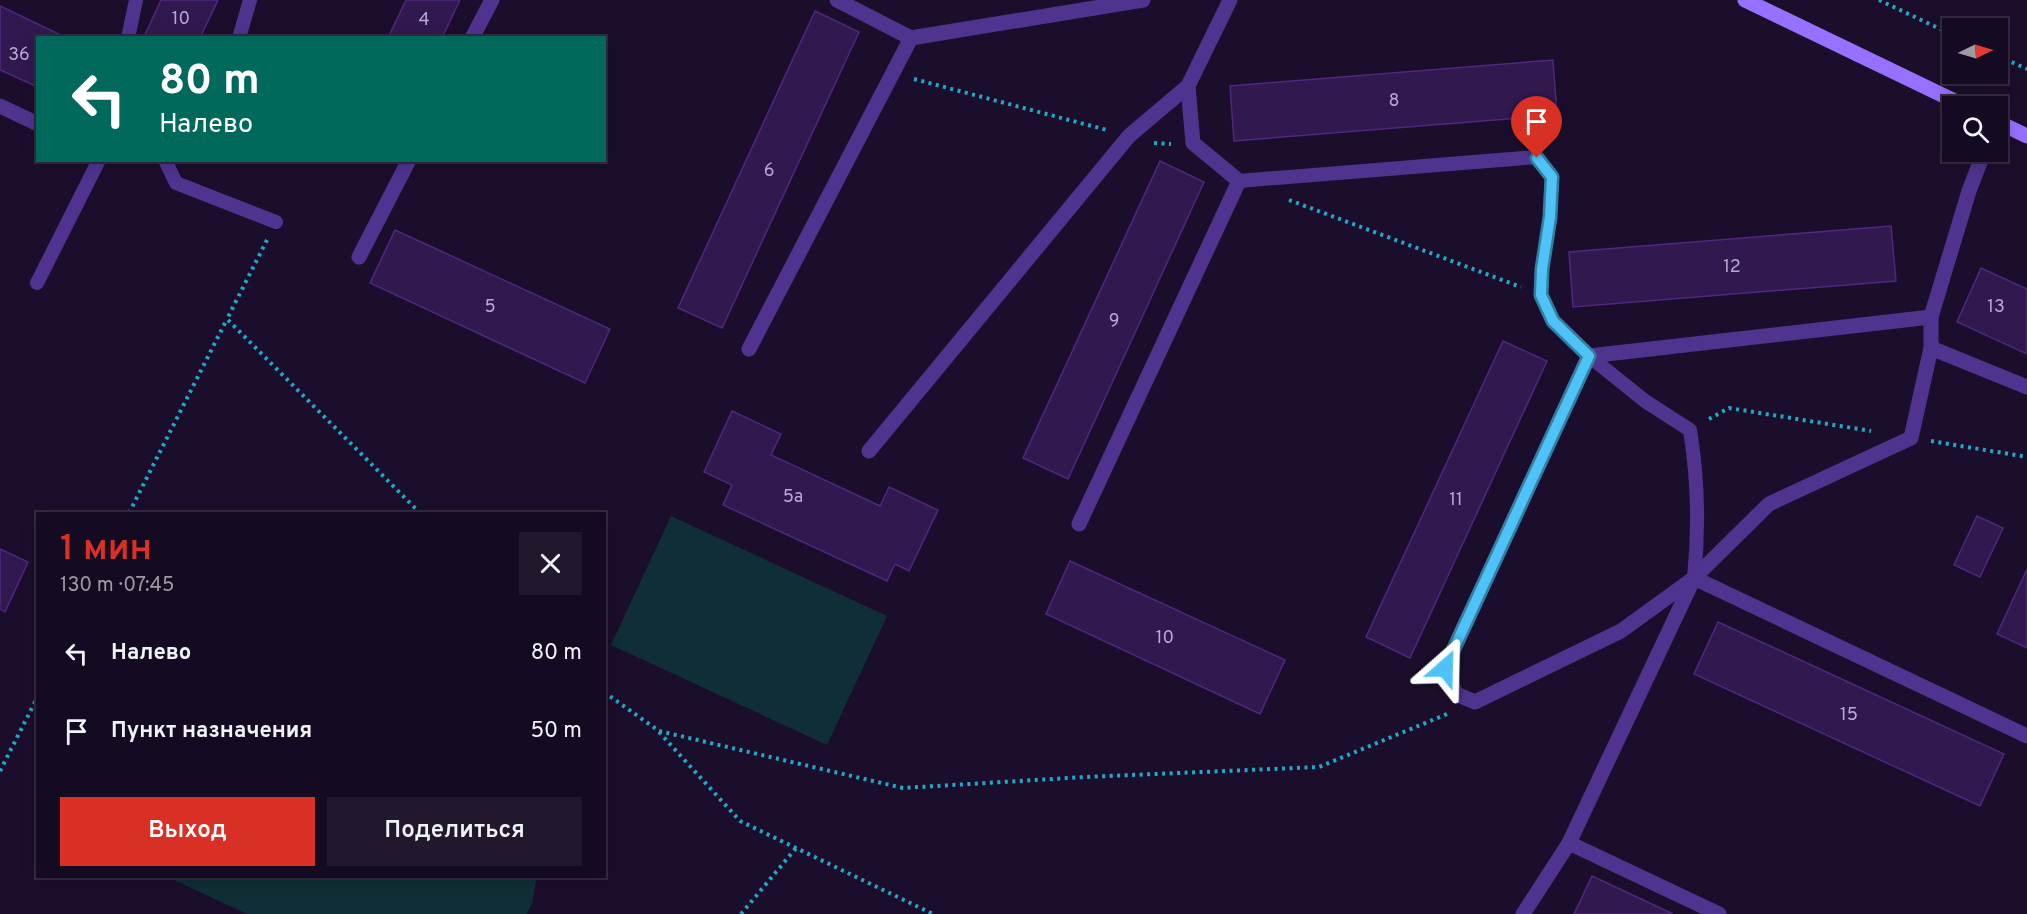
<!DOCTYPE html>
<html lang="ru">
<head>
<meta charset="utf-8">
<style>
  :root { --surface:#140a21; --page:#21182e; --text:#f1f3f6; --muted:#9d9aa5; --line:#332b3f; --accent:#d93025 }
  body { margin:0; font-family:Overpass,sans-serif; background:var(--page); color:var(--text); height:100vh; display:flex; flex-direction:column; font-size:22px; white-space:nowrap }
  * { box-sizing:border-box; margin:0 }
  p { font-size:20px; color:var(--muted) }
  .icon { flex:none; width:33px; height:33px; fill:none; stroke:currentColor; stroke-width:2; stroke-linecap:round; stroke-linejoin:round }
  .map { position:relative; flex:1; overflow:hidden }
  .drawer { position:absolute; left:36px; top:512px; width:570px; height:366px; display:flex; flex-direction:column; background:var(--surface); border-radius:0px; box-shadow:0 3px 15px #0003,0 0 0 2px var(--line) }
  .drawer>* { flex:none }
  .banner { position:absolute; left:36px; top:36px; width:570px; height:126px; border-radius:0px; box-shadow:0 3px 15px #0003,0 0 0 2px var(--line); background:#00695c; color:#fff; overflow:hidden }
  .needle { width:39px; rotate:85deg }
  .fabs { position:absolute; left:1942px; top:18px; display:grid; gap:12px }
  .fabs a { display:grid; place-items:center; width:66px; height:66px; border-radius:0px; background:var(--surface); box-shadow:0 3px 15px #0003,0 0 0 2px var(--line); font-size:30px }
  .pin { position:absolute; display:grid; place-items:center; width:51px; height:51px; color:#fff; margin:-62px -26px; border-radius:50% 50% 50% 0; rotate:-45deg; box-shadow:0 0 6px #0007 }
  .pin .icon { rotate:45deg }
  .me { position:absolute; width:66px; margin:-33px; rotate:25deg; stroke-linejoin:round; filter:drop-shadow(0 0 4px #0008) }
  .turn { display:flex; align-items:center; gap:21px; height:126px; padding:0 24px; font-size:27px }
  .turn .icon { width:78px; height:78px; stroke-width:2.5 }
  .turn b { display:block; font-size:42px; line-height:51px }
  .round { display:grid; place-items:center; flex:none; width:63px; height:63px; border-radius:0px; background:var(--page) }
  .overview { display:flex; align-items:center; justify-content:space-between; height:102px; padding:0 24px }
  h1 { font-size:36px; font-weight:600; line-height:45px; color:var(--accent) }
  .primary-button { display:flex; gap:12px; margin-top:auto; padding:12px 24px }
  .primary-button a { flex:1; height:69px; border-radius:0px; background:var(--accent); color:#fff; font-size:24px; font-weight:600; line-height:69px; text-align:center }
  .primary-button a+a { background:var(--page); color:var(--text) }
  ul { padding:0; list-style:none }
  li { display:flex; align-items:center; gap:18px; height:78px; padding:0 24px }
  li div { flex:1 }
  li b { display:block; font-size:22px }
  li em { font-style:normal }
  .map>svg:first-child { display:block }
</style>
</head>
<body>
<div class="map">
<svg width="2027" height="914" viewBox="0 0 2027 914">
  <rect width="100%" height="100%" fill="#1b0e2c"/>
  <g fill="#102e36">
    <polygon points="671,516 887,616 827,745 611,645"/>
    <polygon points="165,876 537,876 532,903 527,914 247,914"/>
  </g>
  <g fill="#31184f" stroke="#4f277d" stroke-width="1.5">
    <polygon points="161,0 218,0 200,38 146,38 144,37"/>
    <polygon points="406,0 460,0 442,38 388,38"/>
    <polygon points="0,6 67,38 38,38 38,87 0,70"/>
    <polygon points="815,11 859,32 722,328 678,308"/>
    <polygon points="1553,60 1557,115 1234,141 1230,86"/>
    <polygon points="1160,161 1204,182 1068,479 1023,458"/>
    <polygon points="1891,226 1896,281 1573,307 1569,252"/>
    <polygon points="395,230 610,329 585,383 370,283"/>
    <polygon points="1981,268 2027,289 2027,354 1957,322"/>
    <polygon points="1503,341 1547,361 1410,658 1366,637"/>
    <polygon points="732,411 781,434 771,455 880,506 889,487 938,510 909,571 895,564 887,581 723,505 732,485 704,472"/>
    <polygon points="1977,516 2003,528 1980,577 1954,565"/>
    <polygon points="0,549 28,562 5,612 0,609"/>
    <polygon points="1070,561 1285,660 1260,714 1046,614"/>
    <polygon points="2027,569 2027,648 1997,634"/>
    <polygon points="1718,622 2004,754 1980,806 1694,674"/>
    <polygon points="1592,876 1673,914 1574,914"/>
  </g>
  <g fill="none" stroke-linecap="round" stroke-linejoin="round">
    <g stroke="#23a8c9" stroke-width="4" stroke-dasharray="3 4.5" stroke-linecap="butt">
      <polyline points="1879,0 1953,35"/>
      <polyline points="1998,56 2027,69"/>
      <polyline points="914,79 1107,130"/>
      <polyline points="1154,143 1171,144"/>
      <polyline points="1289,200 1521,287"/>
      <polyline points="267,240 227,319 420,513"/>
      <polyline points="1709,419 1729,408 1871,431"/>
      <polyline points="1931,441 2027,457"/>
      <polyline points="129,513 227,319"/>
      <polyline points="604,692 659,731 903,788 1085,777 1319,767 1447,714"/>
      <polyline points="659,732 740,821 933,914"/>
      <polyline points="0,771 38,696"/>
      <polyline points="741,914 796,848"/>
    </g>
    <g stroke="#4f348f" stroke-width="14">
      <polyline points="128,38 136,0"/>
      <polyline points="239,38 250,0"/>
      <polyline points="165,160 176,183 276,222"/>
      <path d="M1239,181L1537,157L1552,177L1550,217L1542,269L1541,295L1553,321L1589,356L1645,401L1690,430C1698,479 1699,529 1694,578"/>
      <polyline points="37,283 99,160"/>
    </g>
    <g stroke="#4f348f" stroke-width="15">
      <polyline points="837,0 911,38"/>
      <polyline points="472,38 492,0"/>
      <polyline points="0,106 38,124"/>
      <polyline points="359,257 409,160"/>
      <polyline points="1931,317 1589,356 1445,668 1456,694 1475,702 1621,631 1694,578 2027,736"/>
      <polyline points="1931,348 2027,387"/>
      <polyline points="749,349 911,38 1143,0"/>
      <polyline points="869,451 1129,136 1188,86"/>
      <polyline points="1079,524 1239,181 1193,143 1188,86 1230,0"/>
      <polyline points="1569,843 1719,914"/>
      <polyline points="1523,914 1569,843 1694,578 1769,504 1911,438 1931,348 1931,317 1969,191 1984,152"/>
    </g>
    <g stroke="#9870ff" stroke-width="15">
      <polyline points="1745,0 1965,106"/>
      <polyline points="1998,122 2027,136"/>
    </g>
  </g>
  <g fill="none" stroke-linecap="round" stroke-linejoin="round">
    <g stroke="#337fa1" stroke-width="15">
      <polyline id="route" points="1445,668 1589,356 1553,321 1541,295 1542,269 1550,217 1552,177 1537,158"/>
    </g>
    <use href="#route" stroke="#4fc3f7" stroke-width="10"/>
  </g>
  <g text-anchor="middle" stroke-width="5" stroke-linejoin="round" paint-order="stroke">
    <g font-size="18" fill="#baa9d3">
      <text x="181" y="24">10</text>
      <text x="424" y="25">4</text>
      <text x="19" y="60">36</text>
      <text x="1394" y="106">8</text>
      <text x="769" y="176">6</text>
      <text x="1732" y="272">12</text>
      <text x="490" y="312">5</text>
      <text x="1996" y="312">13</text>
      <text x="1114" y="326">9</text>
      <text x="793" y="502">5а</text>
      <text x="1456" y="505">11</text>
      <text x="1165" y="643">10</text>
      <text x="1849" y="720">15</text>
    </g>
  </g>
</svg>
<div class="fabs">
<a><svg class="needle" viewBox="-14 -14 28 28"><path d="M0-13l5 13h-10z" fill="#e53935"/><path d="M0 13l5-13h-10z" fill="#9d9aa5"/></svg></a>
<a><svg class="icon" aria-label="search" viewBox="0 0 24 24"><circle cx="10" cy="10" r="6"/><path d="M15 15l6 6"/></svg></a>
</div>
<div class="pin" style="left:1537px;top:158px;background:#d93025"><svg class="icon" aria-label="arrive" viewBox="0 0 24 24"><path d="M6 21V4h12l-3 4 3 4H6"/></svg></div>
<svg class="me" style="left:1445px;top:668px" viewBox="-20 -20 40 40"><path d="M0-17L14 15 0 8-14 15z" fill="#4fc3f7" stroke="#fff" stroke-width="4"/></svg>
<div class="banner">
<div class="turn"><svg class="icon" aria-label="left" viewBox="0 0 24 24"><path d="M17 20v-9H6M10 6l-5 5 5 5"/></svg><div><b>80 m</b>Налево</div></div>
</div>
<section class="drawer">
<div class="overview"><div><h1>1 мин</h1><p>130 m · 07:45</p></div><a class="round"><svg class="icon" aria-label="close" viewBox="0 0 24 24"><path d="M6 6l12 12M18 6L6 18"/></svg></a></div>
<ul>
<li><svg class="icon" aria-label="left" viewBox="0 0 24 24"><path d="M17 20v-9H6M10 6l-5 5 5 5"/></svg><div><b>Налево</b></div><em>80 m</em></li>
<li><svg class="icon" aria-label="arrive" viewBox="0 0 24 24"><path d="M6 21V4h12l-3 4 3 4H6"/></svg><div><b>Пункт назначения</b></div><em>50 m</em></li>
</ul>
<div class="primary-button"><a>Выход</a><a>Поделиться</a></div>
</section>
</div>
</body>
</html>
